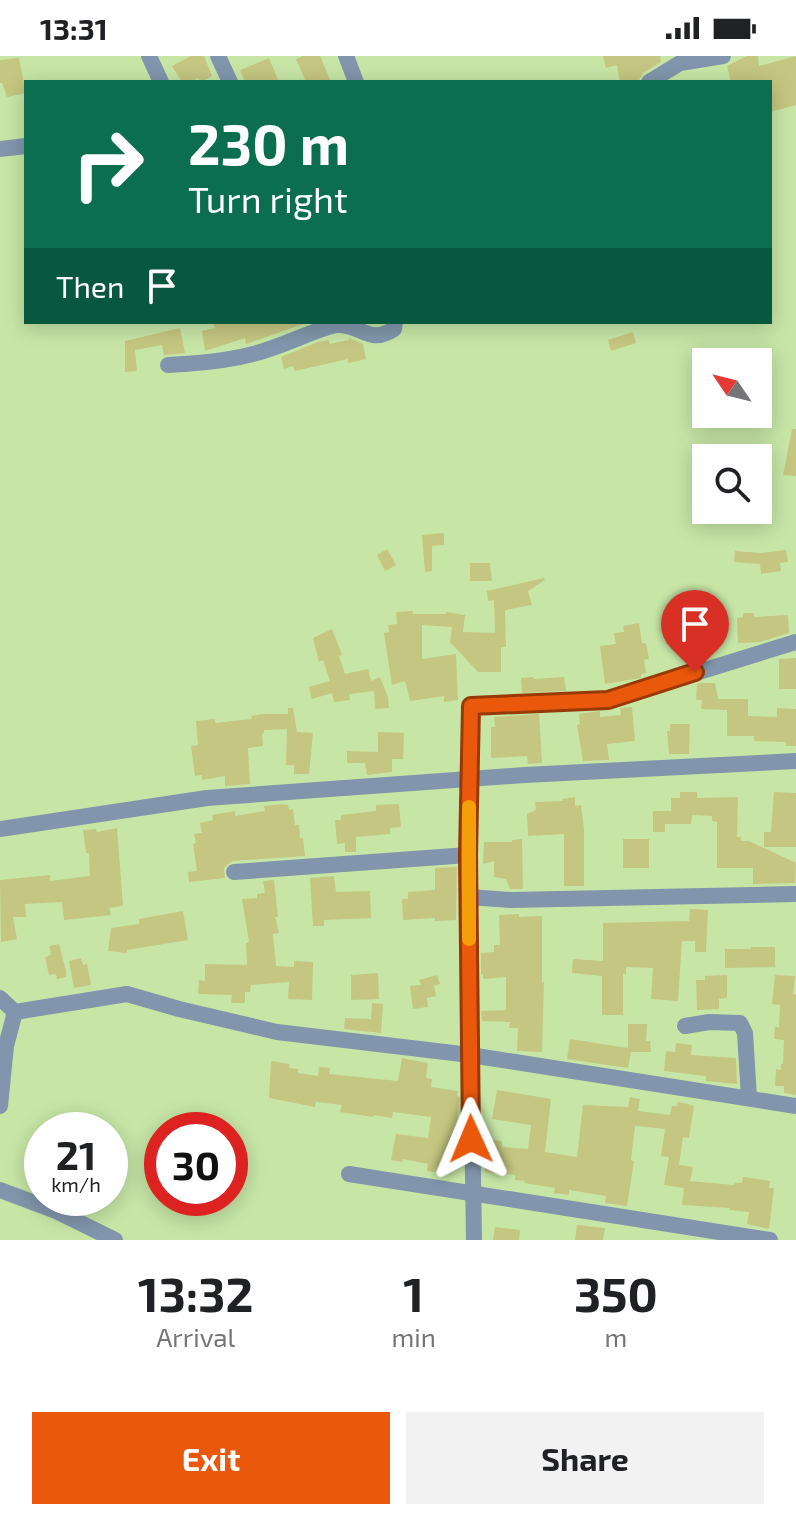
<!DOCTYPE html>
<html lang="en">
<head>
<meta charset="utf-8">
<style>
  :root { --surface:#fff; --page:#f2f2f2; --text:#202124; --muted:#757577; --accent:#ea580c }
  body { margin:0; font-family:"Exo 2",sans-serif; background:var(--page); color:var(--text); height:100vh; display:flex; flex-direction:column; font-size:30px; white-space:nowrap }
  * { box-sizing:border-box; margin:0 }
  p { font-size:26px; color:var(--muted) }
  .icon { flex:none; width:44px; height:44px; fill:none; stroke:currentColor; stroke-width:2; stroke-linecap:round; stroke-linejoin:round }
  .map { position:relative; height:1184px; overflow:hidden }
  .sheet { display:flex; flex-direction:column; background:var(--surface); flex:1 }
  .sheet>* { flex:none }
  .hud { position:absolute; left:24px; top:24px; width:748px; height:244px; border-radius:0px; box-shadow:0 4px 20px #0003; background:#0b6e4f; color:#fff; overflow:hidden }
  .needle { width:52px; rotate:305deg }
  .fabs { position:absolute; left:692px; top:292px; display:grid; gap:16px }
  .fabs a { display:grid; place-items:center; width:80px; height:80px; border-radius:0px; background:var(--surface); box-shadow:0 4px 20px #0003; font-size:40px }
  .speed { position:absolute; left:24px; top:1056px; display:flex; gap:16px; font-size:40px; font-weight:700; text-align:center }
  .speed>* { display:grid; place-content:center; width:104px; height:104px; border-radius:50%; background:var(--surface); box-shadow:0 4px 20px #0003; line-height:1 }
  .speed small { font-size:20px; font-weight:400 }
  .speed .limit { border:12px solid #d22; background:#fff; color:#111 }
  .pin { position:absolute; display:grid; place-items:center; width:68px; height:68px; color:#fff; margin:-82px -34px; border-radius:50% 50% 50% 0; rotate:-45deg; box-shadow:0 0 8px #0007 }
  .pin .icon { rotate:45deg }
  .me { position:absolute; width:88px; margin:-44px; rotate:359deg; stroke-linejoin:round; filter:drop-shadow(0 0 6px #0008) }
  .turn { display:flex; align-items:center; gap:28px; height:168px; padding:0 32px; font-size:36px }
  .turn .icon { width:104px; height:104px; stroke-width:2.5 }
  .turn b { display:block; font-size:56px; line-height:68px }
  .then { display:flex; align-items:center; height:76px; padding:0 32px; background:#0003; gap:16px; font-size:30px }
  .eta { display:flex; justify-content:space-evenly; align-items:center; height:136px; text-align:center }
  .eta b { font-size:48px; font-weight:700; line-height:56px }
  .action { display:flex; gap:16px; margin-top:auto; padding:16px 32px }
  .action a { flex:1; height:92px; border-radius:0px; background:var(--accent); color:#fff; font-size:32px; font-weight:700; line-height:92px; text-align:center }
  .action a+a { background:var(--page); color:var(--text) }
  .status { display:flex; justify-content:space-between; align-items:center; height:56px; padding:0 40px; background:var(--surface); direction:ltr }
  .status svg { height:22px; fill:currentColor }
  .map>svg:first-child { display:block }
</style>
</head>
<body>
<div class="status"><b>13:31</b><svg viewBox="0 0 49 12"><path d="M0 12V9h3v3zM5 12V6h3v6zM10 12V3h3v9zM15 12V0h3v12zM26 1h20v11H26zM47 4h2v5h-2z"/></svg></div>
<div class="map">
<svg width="796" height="1184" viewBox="0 0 796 1184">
  <rect width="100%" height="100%" fill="#c7e6a6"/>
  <g fill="#c5c681">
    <polygon points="191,0 204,0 212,20 202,26 198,22 191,26 182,26 172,10"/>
    <polygon points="303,0 320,0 331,26 306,26 296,3"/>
    <polygon points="603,0 660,0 661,6 643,17 638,26 620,26 617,9 606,12"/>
    <polygon points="747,0 758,0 759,10 796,0 796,49 770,56 770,26 731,26 727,10"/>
    <polygon points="19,2 26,37 7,41 2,27 0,27 0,4"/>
    <polygon points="269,2 279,26 245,26 240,14"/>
    <polygon points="213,266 309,266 246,288 245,282 205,295 202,275 215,272"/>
    <polygon points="180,272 185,297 164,299 162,289 135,294 137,315 125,316 125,285"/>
    <polygon points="633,276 636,287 611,295 608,284"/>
    <polygon points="349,282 363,288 366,303 348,307 348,303 295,315 293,310 284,313 281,301 318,286 328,284 330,288 349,284"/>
    <polygon points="792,373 796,373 796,420 783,419"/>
    <polygon points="444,477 444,489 432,490 432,515 425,516 422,479"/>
    <polygon points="387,493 396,509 385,515 377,499"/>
    <polygon points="786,494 788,506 780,507 781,515 761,518 760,508 734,506 735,495 761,497"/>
    <polygon points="470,507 490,507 492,525 470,525"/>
    <polygon points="544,522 545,524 528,535 532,549 505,554 506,591 501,591 501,616 478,616 450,586 452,571 422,569 422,603 456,598 458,644 444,646 444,640 410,645 405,625 392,629 384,577 389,576 388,569 397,568 396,556 413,555 413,558 446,558 446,556 465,559 463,576 495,577 494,544 488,545 487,535"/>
    <polygon points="743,557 754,557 754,561 788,559 789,577 760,586 738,587 737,562 743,561"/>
    <polygon points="639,567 642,587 646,587 649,603 644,604 646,617 641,618 641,622 605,628 600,590 616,588 614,577 624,576 623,570"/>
    <polygon points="332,573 342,599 339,600 345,618 368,613 371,625 380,621 388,641 389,652 375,653 374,635 349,638 350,644 334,646 332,637 312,643 309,631 330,625 323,604 319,606 313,582"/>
    <polygon points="705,588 707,602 686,609 683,591"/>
    <polygon points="796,602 796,633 779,633 779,603"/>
    <polygon points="533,621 534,623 564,621 566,635 522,637 521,622"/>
    <polygon points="701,627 715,627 718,643 748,643 748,660 777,661 777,652 796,653 796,690 786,690 786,686 754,685 754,680 727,680 727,654 701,653 702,644 696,644 697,628"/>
    <polygon points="632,651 635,685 607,688 609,704 583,705 577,669 580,668 579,658 600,655 600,661 621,659 620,652"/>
    <polygon points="288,652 293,652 297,676 313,677 309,718 294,718 294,709 286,709 287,673 264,674 264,677 262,678 263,690 248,692 250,728 225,730 225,720 202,724 202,719 195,720 191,690 198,689 196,665 215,663 215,667 252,663 251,660 261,658 288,658"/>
    <polygon points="539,658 542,707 528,708 527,700 491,702 491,671 495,671 494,661"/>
    <polygon points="670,668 690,668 689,698 669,698 667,675 670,675"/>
    <polygon points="378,676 404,677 403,703 392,703 392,716 367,719 365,707 347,707 347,695 378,696"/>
    <polygon points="680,736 697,736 697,742 738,741 737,781 741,781 741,785 749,785 796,807 795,827 753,828 753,812 717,812 717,766 712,765 712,760 692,759 691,768 665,768 665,776 653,776 653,755 671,755 671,742 680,742"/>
    <polygon points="774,736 796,737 796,791 764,791 764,776 771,776"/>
    <polygon points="575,741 575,750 581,749 584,773 584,830 564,830 564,778 528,780 527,758 536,754 535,746 563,745 562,743"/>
    <polygon points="282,748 288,749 289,754 293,753 295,769 299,769 300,782 303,782 305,800 232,805 224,812 225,822 189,826 188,816 197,815 193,788 196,787 194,778 202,777 200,767 213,764 212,759 235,755 235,760 265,755 264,750"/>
    <polygon points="399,748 401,771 390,772 390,778 356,781 356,796 345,796 345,787 337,788 335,764 341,764 341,759 376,755 376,749"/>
    <polygon points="117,772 123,850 109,852 111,859 64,864 62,846 25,848 26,861 13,861 17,883 1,886 0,824 50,819 50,825 90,820 89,797 86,797 83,774 96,773 97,776"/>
    <polygon points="522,783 523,833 510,833 506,823 494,821 494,805 483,808 484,786 512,786 512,784"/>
    <rect x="623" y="783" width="26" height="29"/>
    <polygon points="457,811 456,864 435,865 435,862 403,864 402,843 408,843 408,836 435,834 435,812"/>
    <polygon points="334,820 336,836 370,835 371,862 324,864 324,870 313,870 310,822"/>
    <polygon points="274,824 278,861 275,861 279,877 273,878 276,910 294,911 294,905 313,906 312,944 288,943 289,926 251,929 250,936 245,936 245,947 231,947 232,939 198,938 199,924 205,925 205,908 247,909 246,887 249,886 242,843 257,842 257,838 265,837 263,825"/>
    <polygon points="690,853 708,854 706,896 695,896 695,885 682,885 678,945 651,943 653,912 626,911 626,918 623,918 623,959 602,959 602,920 572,917 573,903 603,905 603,867 689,865"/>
    <polygon points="183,855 188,884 127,894 127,897 108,895 111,872 139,868 139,863"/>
    <polygon points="519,858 519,861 542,860 542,926 544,926 542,996 517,995 518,972 509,972 510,966 482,965 481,955 506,954 506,921 483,923 483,918 481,918 481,897 494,896 494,889 500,889 499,859"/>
    <polygon points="59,888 66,915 66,921 57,923 56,918 49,919 45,901 51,899 49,890"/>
    <polygon points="751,891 775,891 775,911 725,912 725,893 751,893"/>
    <polygon points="81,902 83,909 87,908 91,929 74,932 69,905"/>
    <polygon points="378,917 379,943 351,944 351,919"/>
    <polygon points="437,919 440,928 434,930 436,940 427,942 428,951 413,953 410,930 421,929 419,924"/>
    <polygon points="727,919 727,942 719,943 719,953 697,954 696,924 705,924 705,920"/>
    <polygon points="775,919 795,920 793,938 796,939 796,1039 784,1037 784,1030 775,1030 776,1013 781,1014 781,1008 783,1008 784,984 774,983 775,971 779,971 780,949 772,948"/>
    <polygon points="372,947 383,948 381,977 344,973 345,962 371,963"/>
    <polygon points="628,968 647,968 646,985 650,985 651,996 631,996 628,1012 567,1003 570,983 628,992"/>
    <polygon points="676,987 692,989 691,999 736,1002 737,1028 706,1025 706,1020 664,1015 666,995 675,996"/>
    <polygon points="402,1002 428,1007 426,1022 432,1023 431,1031 458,1035 457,1040 460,1041 456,1073 461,1073 461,1086 454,1086 446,1118 427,1115 428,1108 403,1103 402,1106 391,1104 396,1078 428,1082 431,1061 393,1056 392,1062 374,1059 373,1061 340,1056 342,1049 316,1046 315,1051 269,1042 271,1005 290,1008 289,1012 298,1013 298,1017 318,1020 319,1011 330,1012 329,1018 398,1025"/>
    <polygon points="497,1034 551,1043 545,1096 577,1101 583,1049 628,1051 630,1041 640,1043 638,1055 670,1059 672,1050 677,1050 678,1046 688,1048 694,1050 689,1082 683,1081 679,1109 693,1111 690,1125 734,1129 735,1127 742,1127 743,1121 770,1125 769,1132 774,1132 769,1173 747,1168 749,1156 730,1154 730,1152 682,1149 684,1132 664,1129 669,1101 661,1100 665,1073 635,1070 631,1104 634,1105 627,1150 605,1147 606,1140 569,1134 569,1139 554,1137 555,1132 524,1127 525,1125 515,1124 515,1119 485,1116 484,1083 502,1085 502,1091 528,1093 531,1069 492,1063"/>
    <polygon points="577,1169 605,1172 603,1184 575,1184"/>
    <polygon points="495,1171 520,1174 519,1184 493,1184"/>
  </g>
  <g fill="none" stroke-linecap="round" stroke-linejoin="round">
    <g stroke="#8196ac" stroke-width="16">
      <polyline points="149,0 161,26"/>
      <polyline points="218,0 230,26"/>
      <polyline points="346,0 356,26"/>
      <polyline points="649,26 680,7 723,0"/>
      <polyline points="0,93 26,90"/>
      <path d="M168,309C204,307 241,304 275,291C296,284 315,274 336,269C361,267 368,290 394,273L395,266"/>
      <polyline points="0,773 207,742 525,719 796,705"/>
      <polyline points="234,816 468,799"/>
      <polyline points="469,841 511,844 796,838"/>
      <polyline points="0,942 15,956"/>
      <polyline points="15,956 127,938 179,953 277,976 470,999 796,1050"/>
      <polyline points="685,970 709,966 740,967 745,977 749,1042"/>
      <polyline points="0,1050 6,990 15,956"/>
      <polyline points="349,1118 770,1184"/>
      <polyline points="0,1134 56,1155 115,1184"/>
      <polyline points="474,1184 468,799 471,650 608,644 796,586"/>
    </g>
  </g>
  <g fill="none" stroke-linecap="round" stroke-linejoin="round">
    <g stroke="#983908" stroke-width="20">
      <polyline id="route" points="471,1083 468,799 471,650 608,644 695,616"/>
    </g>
    <use href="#route" stroke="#ea580c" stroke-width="14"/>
    <polyline stroke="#f59e0b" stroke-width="14" points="469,751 469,883"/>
  </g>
</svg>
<div class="fabs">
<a><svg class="needle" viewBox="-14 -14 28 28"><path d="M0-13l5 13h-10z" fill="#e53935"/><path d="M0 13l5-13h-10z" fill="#757577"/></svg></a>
<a><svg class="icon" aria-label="search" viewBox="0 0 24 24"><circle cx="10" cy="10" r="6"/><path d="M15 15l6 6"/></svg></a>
</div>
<div class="speed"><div>21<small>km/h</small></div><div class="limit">30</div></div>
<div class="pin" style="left:695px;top:616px;background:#d93025"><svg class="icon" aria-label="arrive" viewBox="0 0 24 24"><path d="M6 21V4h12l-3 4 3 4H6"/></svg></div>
<svg class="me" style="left:471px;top:1083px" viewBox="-20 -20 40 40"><path d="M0-17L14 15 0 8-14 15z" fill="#ea580c" stroke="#fff" stroke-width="4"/></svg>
<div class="hud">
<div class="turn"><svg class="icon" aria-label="right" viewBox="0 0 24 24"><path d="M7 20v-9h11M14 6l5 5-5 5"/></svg><div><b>230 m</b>Turn right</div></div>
<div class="then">Then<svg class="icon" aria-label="arrive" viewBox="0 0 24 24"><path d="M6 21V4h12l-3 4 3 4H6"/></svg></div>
</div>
</div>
<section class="sheet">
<div class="eta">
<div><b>13:32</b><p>Arrival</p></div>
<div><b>1</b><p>min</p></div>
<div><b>350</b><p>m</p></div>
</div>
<div class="action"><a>Exit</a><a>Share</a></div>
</section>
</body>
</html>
